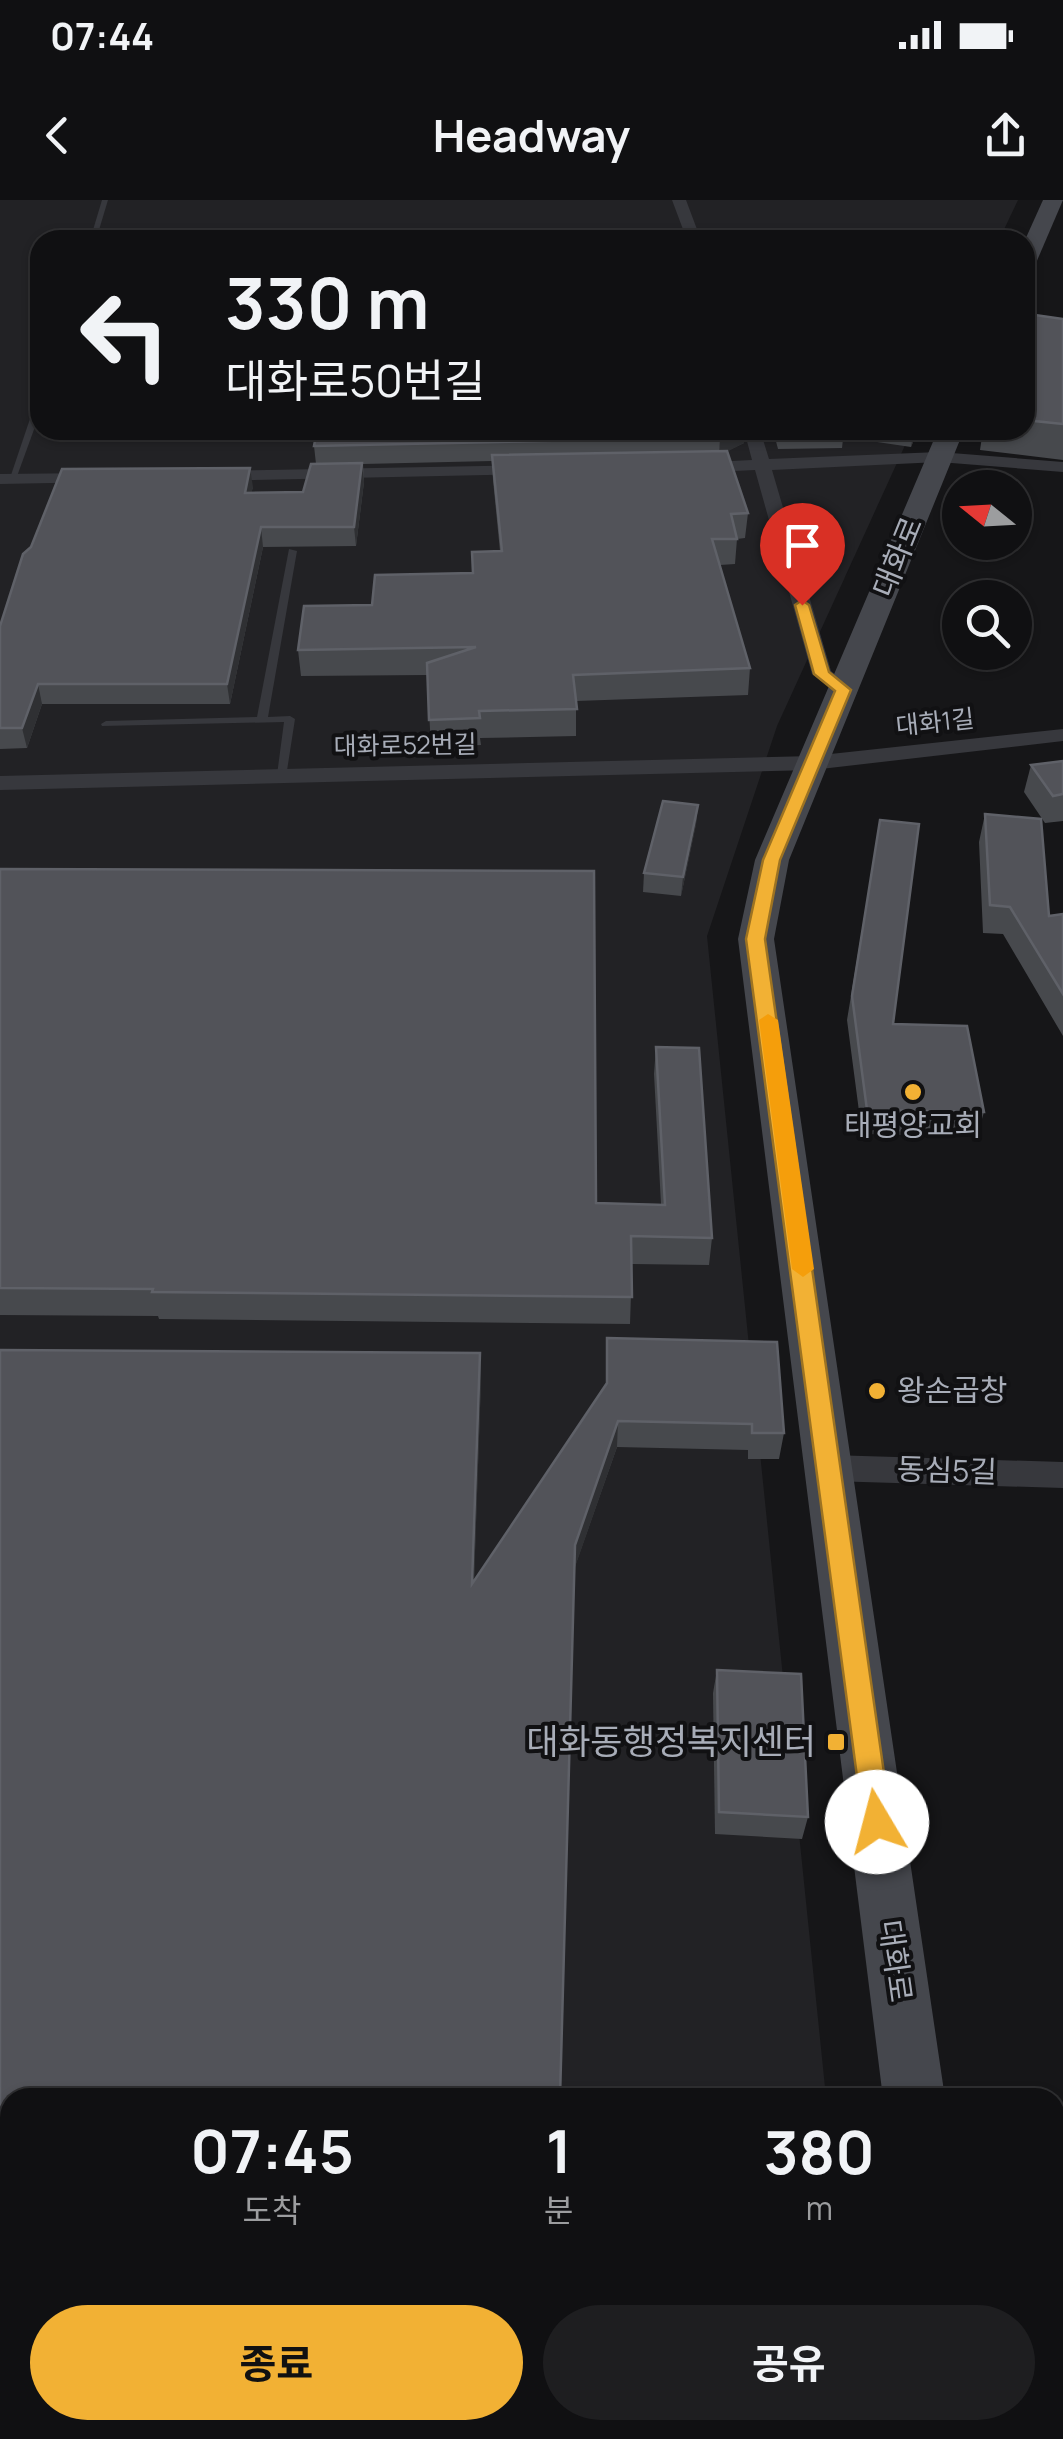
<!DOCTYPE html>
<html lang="ko">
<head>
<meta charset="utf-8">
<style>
  :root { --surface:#101012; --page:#1e1e20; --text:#f1f3f6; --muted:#9c9d9f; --line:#303032; --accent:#f2b134 }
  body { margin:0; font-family:Manrope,"Noto Sans KR",sans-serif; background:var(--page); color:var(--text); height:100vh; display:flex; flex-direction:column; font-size:38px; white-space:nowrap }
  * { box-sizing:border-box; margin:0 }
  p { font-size:32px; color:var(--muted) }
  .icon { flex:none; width:55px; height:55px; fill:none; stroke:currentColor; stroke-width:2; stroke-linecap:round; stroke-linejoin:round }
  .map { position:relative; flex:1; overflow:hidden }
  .drawer { position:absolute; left:0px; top:1888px; width:1065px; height:352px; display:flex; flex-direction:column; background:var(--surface); border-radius:30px 30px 0 0; box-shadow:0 2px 8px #0004,0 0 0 2px var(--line) }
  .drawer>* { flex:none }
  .hud { position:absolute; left:30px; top:30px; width:1005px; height:210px; border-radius:30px; box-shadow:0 2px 8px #0004,0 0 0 2px var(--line); background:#101012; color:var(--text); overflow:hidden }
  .needle { width:65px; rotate:288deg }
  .buttons { position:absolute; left:942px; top:270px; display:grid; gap:20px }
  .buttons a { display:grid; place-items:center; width:90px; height:90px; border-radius:50%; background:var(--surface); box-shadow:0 2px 8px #0004,0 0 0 2px var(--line); font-size:50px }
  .pin { position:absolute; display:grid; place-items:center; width:85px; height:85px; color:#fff; margin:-102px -42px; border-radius:50% 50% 50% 0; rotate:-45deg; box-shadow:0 0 10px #0007 }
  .pin .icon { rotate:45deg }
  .me { position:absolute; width:110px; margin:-55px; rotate:352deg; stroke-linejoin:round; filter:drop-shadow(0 0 8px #0008) }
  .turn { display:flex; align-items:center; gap:35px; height:210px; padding:0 30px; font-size:45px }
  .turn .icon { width:130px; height:130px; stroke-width:2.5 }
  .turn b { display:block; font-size:70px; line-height:85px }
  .eta { display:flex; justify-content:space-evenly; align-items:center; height:170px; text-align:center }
  .eta b { font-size:60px; font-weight:700; line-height:70px }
  .cta { display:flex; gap:20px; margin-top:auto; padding:20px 30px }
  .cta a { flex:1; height:115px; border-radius:60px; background:var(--accent); color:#111; font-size:40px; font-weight:700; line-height:115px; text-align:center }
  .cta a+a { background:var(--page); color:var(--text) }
  .status { display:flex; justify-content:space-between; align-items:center; height:70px; padding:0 50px; background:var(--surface); direction:ltr }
  .status svg { height:28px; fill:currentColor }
  header { display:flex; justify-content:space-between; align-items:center; height:130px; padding:0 30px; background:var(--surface); font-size:45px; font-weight:700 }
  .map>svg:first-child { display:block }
</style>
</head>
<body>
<div class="status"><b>07:44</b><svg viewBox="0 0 49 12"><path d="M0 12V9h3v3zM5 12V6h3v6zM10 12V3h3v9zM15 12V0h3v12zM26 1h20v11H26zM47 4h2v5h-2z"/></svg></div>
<header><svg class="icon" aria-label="back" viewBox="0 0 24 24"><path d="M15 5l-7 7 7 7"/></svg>Headway<svg class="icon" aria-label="share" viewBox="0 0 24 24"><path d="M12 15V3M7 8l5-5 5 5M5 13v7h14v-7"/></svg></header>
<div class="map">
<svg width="1063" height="2239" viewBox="0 0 1063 2239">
  <rect width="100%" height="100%" fill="#161618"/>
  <polygon fill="#222225" points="0,0 1018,0 999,40 40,40 40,230 912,230 777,526 707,736 826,1897 10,1898 10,2230 861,2230 862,2239 0,2239"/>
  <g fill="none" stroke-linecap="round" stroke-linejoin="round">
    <g fill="#37383d" fill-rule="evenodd">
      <polygon points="102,0 108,0 96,40 90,40"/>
      <polygon points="40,199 40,213 16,279 9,281 36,201"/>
      <polygon points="289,349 297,351 268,517 290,516 295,519 286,577 277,575 284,522 102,526 101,524 106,521 257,517"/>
    </g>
    <g fill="#37383d" fill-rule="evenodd">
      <polygon points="672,0 686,0 701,40 687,40"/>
      <polygon points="744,230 760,230 769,259 939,252 1063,262 1063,272 939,262 772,270 831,471 853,490 843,496 812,474 755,270 693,273 684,268 693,263 752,260"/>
      <polygon points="532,265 538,266 538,274 213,281 204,276 213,271"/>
      <polygon points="97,273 103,274 103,282 0,284 0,274"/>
      <polygon points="1063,529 1063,541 812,570 0,590 0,576 812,556"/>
      <polygon points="830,1255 1063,1262 1063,1288 830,1281 819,1277 814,1268 819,1259"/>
    </g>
    <g fill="#45474d" fill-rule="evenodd">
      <polygon points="1043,0 1063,0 1036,63 1025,69 1025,40"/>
      <polygon points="938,230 964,230 789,660 774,739 945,1898 883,1898 738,739 755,660"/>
      <polygon points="922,2230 992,2230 994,2239 924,2239"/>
    </g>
  </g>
  <g fill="#47494d">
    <polygon points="1063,119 1063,260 980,250 983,230 1025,230 1025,140"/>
    <polygon points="745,230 744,243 727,251 748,313 745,338 737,339 735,364 720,365 750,468 748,495 576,501 576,536 480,538 481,545 431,547 427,475 301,476 298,450 372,405 472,373 472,352 500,351 493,280 492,261 363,264 364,282 356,346 263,347 230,504 42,504 27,548 0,549 0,426 253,287 251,293 303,292 316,264 314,246"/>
    <polygon points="773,230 844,230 842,248 778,249"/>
    <polygon points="879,230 918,230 911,247 877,242"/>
    <polygon points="1063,561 1063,621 1045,623 1024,592 1031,565"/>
    <polygon points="698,605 696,624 681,696 643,692 644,673"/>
    <polygon points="985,614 1049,716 1063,714 1063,836 1003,734 983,733 979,642"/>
    <polygon points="880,620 893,824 984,912 977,936 862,934 847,820"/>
    <polygon points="0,669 596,1003 661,1004 654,874 656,847 712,1038 709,1065 632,1064 630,1124 159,1119 158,1116 0,1115"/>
    <polygon points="607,1138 777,1142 784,1233 779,1259 748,1259 748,1250 617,1247 574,1369 560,1898 10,1898 10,2230 500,2230 499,2239 0,2239 0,1150 480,1153 481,1180 474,1381 606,1185"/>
    <polygon points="717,1470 808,1617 802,1639 715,1634 713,1493"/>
  </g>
  <g fill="#2f3033">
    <polygon points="733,230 745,230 744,243 719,256 720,237"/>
    <polygon points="914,230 918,230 911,247"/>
    <polygon points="362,263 364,282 356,346 354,327"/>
    <polygon points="250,268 253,287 247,311 245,293"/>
    <polygon points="261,327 263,347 230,504 227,484"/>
    <polygon points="38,484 42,504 27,548 22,528"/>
    <polygon points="698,605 696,624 681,696 683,677"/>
    <polygon points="480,1153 481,1180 473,1409 472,1384"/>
    <polygon points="618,1221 617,1247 574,1370 575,1345"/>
  </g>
  <g fill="#525359" stroke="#5f6168" stroke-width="2.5">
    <polygon points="1035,115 1063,119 1063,224 1025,220 1025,140"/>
    <polygon points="317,230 733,230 720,237 314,246"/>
    <polygon points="727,251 748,313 731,314 737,339 712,339 750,468 573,475 577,509 479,511 480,518 429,520 427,463 476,447 298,450 304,406 372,405 375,375 473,373 472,352 502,351 492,255"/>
    <polygon points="362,263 354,327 261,327 227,484 38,484 22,528 0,528 0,426 23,354 31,347 62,269 250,268 245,293 303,292 311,264"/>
    <polygon points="1063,561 1063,594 1053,596 1031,565"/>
    <polygon points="663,601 698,605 683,677 644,673"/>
    <polygon points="985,614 1041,619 1049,716 1063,714 1063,794 1010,707 990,705"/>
    <polygon points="880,620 919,624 893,824 967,826 984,912 867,910 852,796"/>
    <polygon points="0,669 594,671 596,1003 665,1005 656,847 699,848 712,1038 631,1036 632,1097 152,1092 153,1089 0,1088"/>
    <polygon points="607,1138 777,1142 784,1233 752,1233 752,1224 618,1221 575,1345 560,1898 10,1898 10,2230 498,2230 498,2239 0,2239 0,1150 480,1153 472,1384 607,1183"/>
    <polygon points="717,1470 801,1474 808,1617 719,1612"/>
  </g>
  <polygon fill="#f2b134" stroke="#9d7322" stroke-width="2.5" points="802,400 809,405 829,472 851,490 780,660 765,739 891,1622 887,1632 877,1636 867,1632 863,1622 746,739 763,660 835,491 814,474 795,405"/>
  <polygon fill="#f59e0b" points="768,814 778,820 814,1069 803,1077 792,1069 759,820"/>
  <g fill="#f2b134" stroke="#111113" stroke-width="4">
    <circle cx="913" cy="892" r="10"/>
    <circle cx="877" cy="1191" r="10"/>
    <rect x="826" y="1532" width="20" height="20" rx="5"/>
  </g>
  <g text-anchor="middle" stroke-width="8" stroke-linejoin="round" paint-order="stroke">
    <g font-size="25" fill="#a8adb8" stroke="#111113">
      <text transform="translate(935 522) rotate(-6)" y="9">대화1길</text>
      <text transform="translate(405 545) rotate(-1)" y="9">대화로52번길</text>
    </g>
    <g font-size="30" fill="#a8adb8" stroke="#111113">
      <text transform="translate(898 357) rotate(-68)" y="10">대화로</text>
      <text transform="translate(947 1271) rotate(2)" y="10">동심5길</text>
      <text transform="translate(895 1761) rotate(82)" y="10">대화로</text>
    </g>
    <g font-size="30" fill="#a8adb8" stroke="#111113">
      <text x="913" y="936">태평양교회</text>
      <text x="897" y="1201" text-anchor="start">왕손곱창</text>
    </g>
    <g font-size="35" fill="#a8adb8" stroke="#111113" text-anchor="end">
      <text x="816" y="1554">대화동행정복지센터</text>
    </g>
  </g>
</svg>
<div class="buttons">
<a><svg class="needle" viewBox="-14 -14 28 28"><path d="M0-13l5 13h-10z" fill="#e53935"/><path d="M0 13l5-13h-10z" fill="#9c9d9f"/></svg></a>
<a><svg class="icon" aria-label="search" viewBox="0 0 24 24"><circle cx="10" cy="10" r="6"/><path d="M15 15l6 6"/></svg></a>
</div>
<div class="pin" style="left:802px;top:405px;background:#d93025"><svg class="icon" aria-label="arrive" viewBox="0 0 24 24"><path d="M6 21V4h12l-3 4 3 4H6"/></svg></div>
<svg class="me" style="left:877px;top:1622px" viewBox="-20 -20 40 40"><circle r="19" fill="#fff"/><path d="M0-13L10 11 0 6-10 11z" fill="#f2b134"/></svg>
<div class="hud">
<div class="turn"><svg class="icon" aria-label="left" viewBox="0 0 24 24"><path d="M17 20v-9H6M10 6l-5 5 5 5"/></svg><div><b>330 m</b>대화로50번길</div></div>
</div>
<section class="drawer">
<div class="eta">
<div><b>07:45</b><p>도착</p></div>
<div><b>1</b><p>분</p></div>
<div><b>380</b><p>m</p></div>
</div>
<div class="cta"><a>종료</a><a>공유</a></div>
</section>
</div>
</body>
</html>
